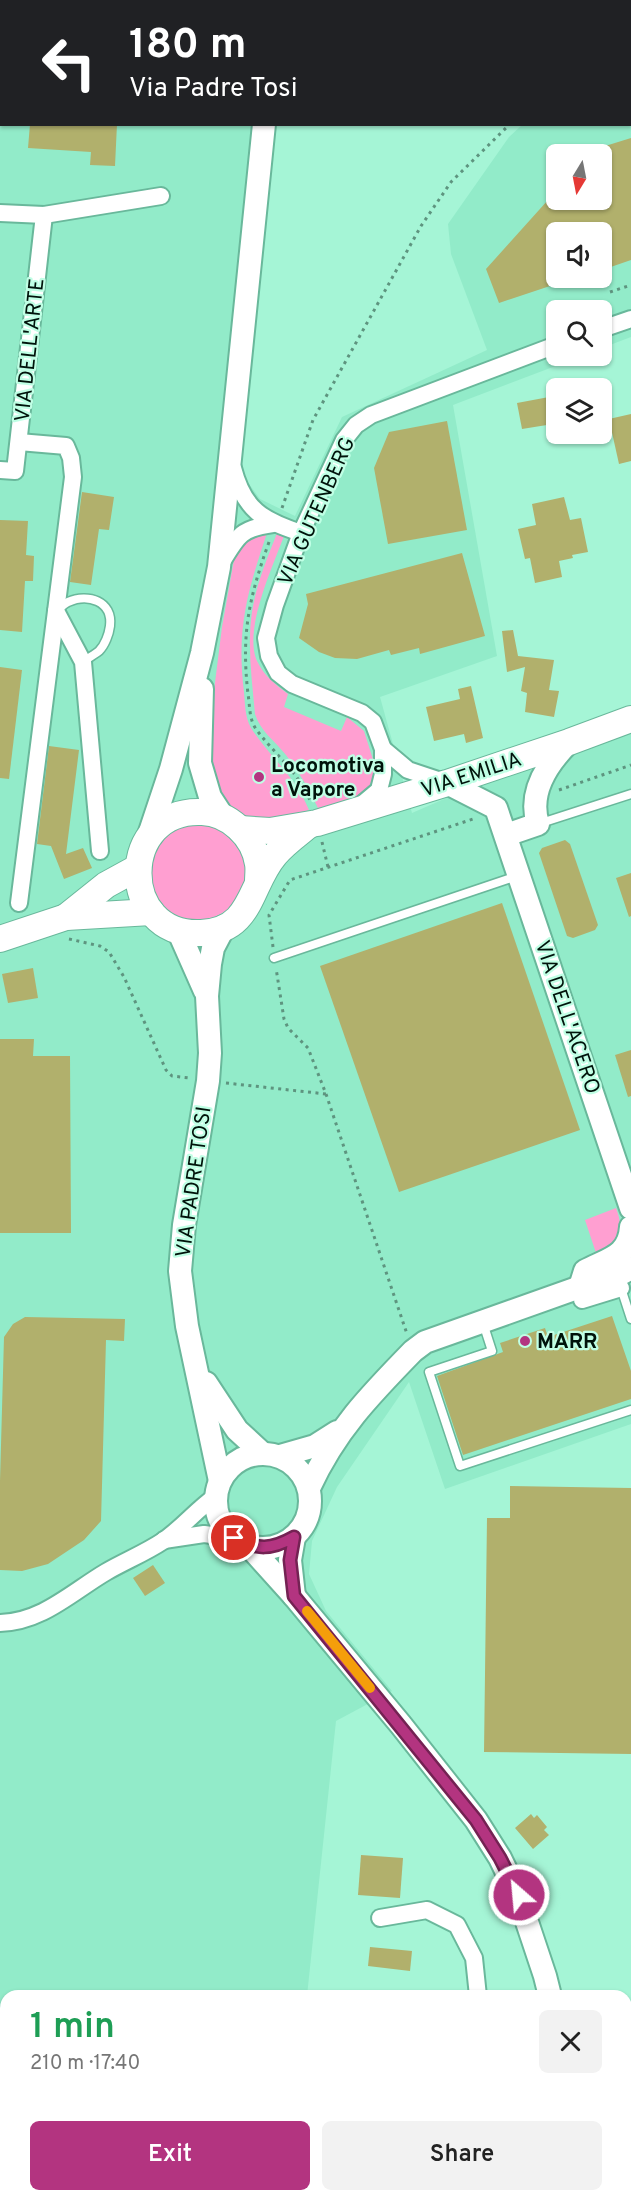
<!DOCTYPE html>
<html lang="en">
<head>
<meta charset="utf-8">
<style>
  :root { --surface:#fff; --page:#f2f2f2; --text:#222; --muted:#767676; --accent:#b33480 }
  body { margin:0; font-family:Overpass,sans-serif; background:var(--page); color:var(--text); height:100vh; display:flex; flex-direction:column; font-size:22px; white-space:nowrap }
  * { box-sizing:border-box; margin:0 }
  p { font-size:20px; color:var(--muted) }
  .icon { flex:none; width:33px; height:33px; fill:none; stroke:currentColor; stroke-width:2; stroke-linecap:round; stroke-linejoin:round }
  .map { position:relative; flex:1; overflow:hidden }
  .side { position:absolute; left:0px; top:1990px; width:632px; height:212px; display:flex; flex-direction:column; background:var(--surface); border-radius:18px 18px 0 0; box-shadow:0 2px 4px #0004 }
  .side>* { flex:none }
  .hud { position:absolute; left:0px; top:0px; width:632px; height:126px; box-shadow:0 2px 4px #0004; background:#202124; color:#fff; overflow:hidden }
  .needle { width:39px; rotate:190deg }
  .fabs { position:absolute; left:546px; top:144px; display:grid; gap:12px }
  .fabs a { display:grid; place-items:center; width:66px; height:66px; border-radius:9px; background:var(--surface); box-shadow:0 2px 4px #0004; font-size:30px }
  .pin { position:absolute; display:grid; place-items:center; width:51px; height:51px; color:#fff; margin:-26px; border:3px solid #fff; border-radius:50%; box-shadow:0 2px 6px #0007 }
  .me { position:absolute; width:66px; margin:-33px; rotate:333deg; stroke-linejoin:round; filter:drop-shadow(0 0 4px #0008) }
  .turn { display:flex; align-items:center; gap:21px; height:126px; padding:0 30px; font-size:27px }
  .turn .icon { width:78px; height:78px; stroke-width:2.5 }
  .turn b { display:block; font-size:42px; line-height:51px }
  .round { display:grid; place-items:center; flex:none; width:63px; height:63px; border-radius:9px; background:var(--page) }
  .summary { display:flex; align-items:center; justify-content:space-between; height:102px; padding:0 30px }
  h1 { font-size:36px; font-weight:600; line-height:45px; color:#1e9e55 }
  .primary-button { display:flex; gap:12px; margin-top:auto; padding:12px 30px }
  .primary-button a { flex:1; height:69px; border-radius:9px; background:var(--accent); color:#fff; font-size:24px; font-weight:600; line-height:69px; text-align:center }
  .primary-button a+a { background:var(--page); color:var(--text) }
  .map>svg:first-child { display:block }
</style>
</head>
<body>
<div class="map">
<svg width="631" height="2201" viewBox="0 0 631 2201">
  <rect width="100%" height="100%" fill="#a5f5d6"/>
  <path fill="#92ebc9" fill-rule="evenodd" d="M0,0H291L2,2V124L273,125L241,473L260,499L295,516L342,417L487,350L451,254L448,224L509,137L522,125L630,124L631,24V337L602,348V310H556V356H582L453,405L497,656L380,697L412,813L451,796L631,731V1424L445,1489L409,1382L337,1487L312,1541L309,1574L326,1611L392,1691L336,1721L307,1996H6V2009L0,2008ZM556,154H602V200H556ZM556,232H602V278H556Z"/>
  <g fill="#ff9fd1">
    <path d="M268,530C248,590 236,627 244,692C245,704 245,717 251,728C270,757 295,776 309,810L266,823L244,817L224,802L214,789L206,754L222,627L237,543Z"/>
    <path d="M277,533L284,536C273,566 243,630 257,661C264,676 276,685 288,694L284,707L341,731L347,717L364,731L376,769L368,790L356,798L318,808C309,789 299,772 286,755C275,741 260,731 255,714C252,680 247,646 252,612C256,585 267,559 277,533Z"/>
    <circle cx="197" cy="871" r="49"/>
    <path d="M616,1208C626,1234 617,1242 597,1256L585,1220Z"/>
  </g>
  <g fill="#b1b06c">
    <polygon points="30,124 117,124 115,166 90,165 91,152 28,148"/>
    <polygon points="631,138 631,260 602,270 602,232 556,232 556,284 499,303 486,269 548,200 602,200 602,147"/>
    <polygon points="549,397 553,424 522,429 517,403"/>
    <polygon points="631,414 631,461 619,464 609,419"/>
    <polygon points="447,421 467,530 388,544 374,468 389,432"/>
    <polygon points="82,492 114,497 109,530 99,529 91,585 70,582"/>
    <polygon points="564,497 570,520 581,518 588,552 572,555 573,558 559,561 562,577 535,583 530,558 525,559 518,529 536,525 532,504"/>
    <polygon points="0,520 28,521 26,555 34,556 33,581 25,581 22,632 0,630"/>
    <polygon points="462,553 485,636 420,654 419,648 391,655 389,650 357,659 335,658 319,652 299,638 308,604 306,594"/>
    <polygon points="513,630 518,656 554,660 549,690 559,691 554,717 525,712 527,693 521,691 525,667 507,672 502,631"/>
    <polygon points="0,667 22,670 9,779 0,778"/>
    <polygon points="471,686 483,738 466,743 464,734 434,741 426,707 460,699 458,689"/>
    <polygon points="49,746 79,750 66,854 83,848 92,868 64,879 51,846 37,844"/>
    <polygon points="565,840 570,844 598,925 595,930 573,938 567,936 539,853 542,848"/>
    <polygon points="631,873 631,916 629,917 616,878"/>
    <polygon points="502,903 580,1130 399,1192 320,966"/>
    <polygon points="33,968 38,998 8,1003 2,974"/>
    <polygon points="0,1039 34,1039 33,1056 70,1056 71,1233 0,1233"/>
    <polygon points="631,1050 631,1096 628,1097 615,1055"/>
    <polygon points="612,1316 631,1371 631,1399 463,1455 437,1376 503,1352 500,1343 545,1328 548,1337"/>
    <polygon points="25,1317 125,1319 124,1341 106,1340 101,1521 84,1540 48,1564 22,1571 0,1570 0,1481 4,1337 13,1324"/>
    <polygon points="510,1486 631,1488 631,1754 484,1752 487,1518 510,1518"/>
    <polygon points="153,1565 165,1583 145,1596 133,1578"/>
    <polygon points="531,1814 534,1818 537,1815 547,1827 544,1830 549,1835 533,1849 515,1828"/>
    <polygon points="361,1855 403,1858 400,1898 358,1895"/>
    <polygon points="370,1947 412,1951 410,1971 368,1966"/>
  </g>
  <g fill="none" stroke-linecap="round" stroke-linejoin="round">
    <g stroke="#69b89b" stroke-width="11">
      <g id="lane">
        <path d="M57,610C60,608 64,604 68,602C88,593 113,601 110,626C109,634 105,645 99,651C94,655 88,658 83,662"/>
        <polyline points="538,824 631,794"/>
        <polyline points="274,958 517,876"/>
        <polyline points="620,1285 631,1319"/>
        <polyline points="483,1323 492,1351 429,1372 460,1466 631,1410"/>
      </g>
    </g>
    <g stroke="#69b89b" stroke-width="20">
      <g id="street">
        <polyline points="0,213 44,215 161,196"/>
        <polyline points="602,329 631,319"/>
        <path d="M233,468C244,510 262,520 301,533"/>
        <polyline points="0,470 15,471 44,215"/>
        <path d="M222,562C238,535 242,528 273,524"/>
        <polyline points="56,611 83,662 100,851"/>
        <polyline points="383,749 408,770 444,782"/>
        <polyline points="360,806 379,790 383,774 383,749 373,722 362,713 292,684 278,673 269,656 266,638 275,605 301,533 344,440 356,425 371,415 556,345"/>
        <polyline points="19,903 73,477 71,458 66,446 19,442"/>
        <polyline points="582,1300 621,1288"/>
        <polyline points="164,1540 204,1534 234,1538"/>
        <path d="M0,1623C42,1622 72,1592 106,1572C125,1561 145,1553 163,1541C182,1528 197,1509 216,1496"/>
        <polyline points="380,1918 427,1910 457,1925 474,1958 478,1996"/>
        <polyline points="626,2050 631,2047"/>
      </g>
    </g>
    <g stroke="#69b89b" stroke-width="26">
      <g id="secondary">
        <polyline points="283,2 283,0"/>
        <polyline points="202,689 200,763 210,797 223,817"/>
        <polyline points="447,783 496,808 631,1208"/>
        <path d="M506,835L538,824C528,793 547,764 569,742"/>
        <polyline points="148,838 171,769 202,653 219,567 264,124"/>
        <polyline points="178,930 205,991"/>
        <path d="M580,1287L585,1271C607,1259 629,1257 631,1227"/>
        <polyline points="206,1383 237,1430 262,1453"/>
        <circle cx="263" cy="1501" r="47"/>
        <polyline points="280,1456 315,1446 337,1432"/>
        <polyline points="220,1481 187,1326 180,1271 184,1225 208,1081 210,1053 207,996 210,964 213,948 224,927"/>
        <path d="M309,1488C335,1431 370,1395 413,1351L425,1342L580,1287L617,1276L631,1268"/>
        <polyline points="249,1546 294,1596 401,1725 476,1820 500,1858 518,1895 545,1976 550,1996"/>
        <polyline points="294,1596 290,1560 294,1537"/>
        <polyline points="581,2196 582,2201"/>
      </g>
    </g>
    <g stroke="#69b89b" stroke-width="28">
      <g id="primary">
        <polyline points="240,829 270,831 317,823 447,783 569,742 631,719"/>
        <path d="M258,882C258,876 259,869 258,864C254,836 229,813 202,812C118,808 117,937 201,933C253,931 249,885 275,855C284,844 298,834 309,825"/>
        <polyline points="66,917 106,885 137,868"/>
        <polyline points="0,939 66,917 151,912"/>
      </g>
    </g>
    <g stroke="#5e947f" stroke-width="3" stroke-dasharray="3 4.5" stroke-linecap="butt">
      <polyline points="630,19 631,18"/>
      <polyline points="610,292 631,285"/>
      <polyline points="282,508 313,420 421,226 451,182 510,124"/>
      <path d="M269,542C249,598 241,633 248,694C250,706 249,719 256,729C274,754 300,773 311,803"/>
      <polyline points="559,790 631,765"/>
      <polyline points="322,842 328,867"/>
      <polyline points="69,939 100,946 109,952 124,977 166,1070 172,1076 190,1078"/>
      <polyline points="273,947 269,915 290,880 476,818"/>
      <polyline points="226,1083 326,1094 308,1048 288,1028 284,1019 276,968"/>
      <polyline points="326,1094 407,1334"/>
    </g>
    <use href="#lane" stroke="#fff" stroke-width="8"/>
    <use href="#street" stroke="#fff" stroke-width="16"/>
    <use href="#secondary" stroke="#fff" stroke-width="22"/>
    <use href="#primary" stroke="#fff" stroke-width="26"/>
    <g stroke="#2e5243" stroke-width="7">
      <g id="rail">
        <polyline points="0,2031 6,2032"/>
        <polyline points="0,2040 6,2041"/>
        <polyline points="626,2145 631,2146"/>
      </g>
    </g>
    <use href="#rail" stroke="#c0ffe5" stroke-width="4.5" stroke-dasharray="14" stroke-linecap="butt"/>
  </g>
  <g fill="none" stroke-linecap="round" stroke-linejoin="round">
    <g stroke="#742253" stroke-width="15">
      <path id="route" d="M234,1538C258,1550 271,1550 294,1537L290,1560L294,1596L476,1820L500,1858L519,1895"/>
    </g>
    <use href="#route" stroke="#b33480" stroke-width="10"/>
    <polyline stroke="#f59e0b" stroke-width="10" points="307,1611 370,1688"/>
  </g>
  <g fill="#b33480" stroke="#c0ffe5" stroke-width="2">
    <circle cx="259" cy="777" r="6"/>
    <circle cx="525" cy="1341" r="6"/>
  </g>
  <g text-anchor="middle" stroke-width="4.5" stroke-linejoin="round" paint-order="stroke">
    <g font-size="21" fill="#00130b" stroke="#c0ffe5">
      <text transform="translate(29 350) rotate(-84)" y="7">VIA DELL'ARTE</text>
      <text transform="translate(316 511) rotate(-66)" y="7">VIA GUTENBERG</text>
      <text transform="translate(471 774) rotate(-18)" y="7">VIA EMILIA</text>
      <text transform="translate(568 1017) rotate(71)" y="7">VIA DELL'ACERO</text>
      <text transform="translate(193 1182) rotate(-82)" y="7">VIA PADRE TOSI</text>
    </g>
    <g font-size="21" font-weight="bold" fill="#00130b" stroke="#c0ffe5" text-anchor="start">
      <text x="271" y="772">Locomotiva<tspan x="271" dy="24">a Vapore</tspan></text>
      <text x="537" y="1348">MARR</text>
    </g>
  </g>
</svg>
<div class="fabs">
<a><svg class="needle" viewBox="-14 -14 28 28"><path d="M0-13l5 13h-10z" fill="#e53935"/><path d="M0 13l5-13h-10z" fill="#767676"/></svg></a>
<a><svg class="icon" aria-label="sound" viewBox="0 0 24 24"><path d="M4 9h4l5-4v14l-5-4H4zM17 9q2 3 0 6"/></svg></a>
<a><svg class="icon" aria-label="search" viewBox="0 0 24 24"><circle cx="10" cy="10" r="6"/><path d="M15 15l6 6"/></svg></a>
<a><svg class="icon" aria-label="layers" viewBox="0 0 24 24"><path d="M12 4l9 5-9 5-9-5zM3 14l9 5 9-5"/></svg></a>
</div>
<div class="pin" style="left:234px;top:1538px;background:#d93025"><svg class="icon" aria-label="arrive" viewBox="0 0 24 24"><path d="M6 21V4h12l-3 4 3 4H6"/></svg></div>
<svg class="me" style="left:519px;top:1895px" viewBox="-20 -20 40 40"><circle r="17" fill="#b33480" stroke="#fff" stroke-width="3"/><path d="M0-11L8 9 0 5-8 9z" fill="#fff"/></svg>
<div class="hud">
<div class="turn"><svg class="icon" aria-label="left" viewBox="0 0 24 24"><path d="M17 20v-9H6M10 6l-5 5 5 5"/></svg><div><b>180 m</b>Via Padre Tosi</div></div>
</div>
<section class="side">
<div class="summary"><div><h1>1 min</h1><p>210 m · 17:40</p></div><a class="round"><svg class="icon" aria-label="close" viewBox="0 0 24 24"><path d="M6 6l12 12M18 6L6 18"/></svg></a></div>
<div class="primary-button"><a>Exit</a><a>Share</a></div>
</section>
</div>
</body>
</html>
